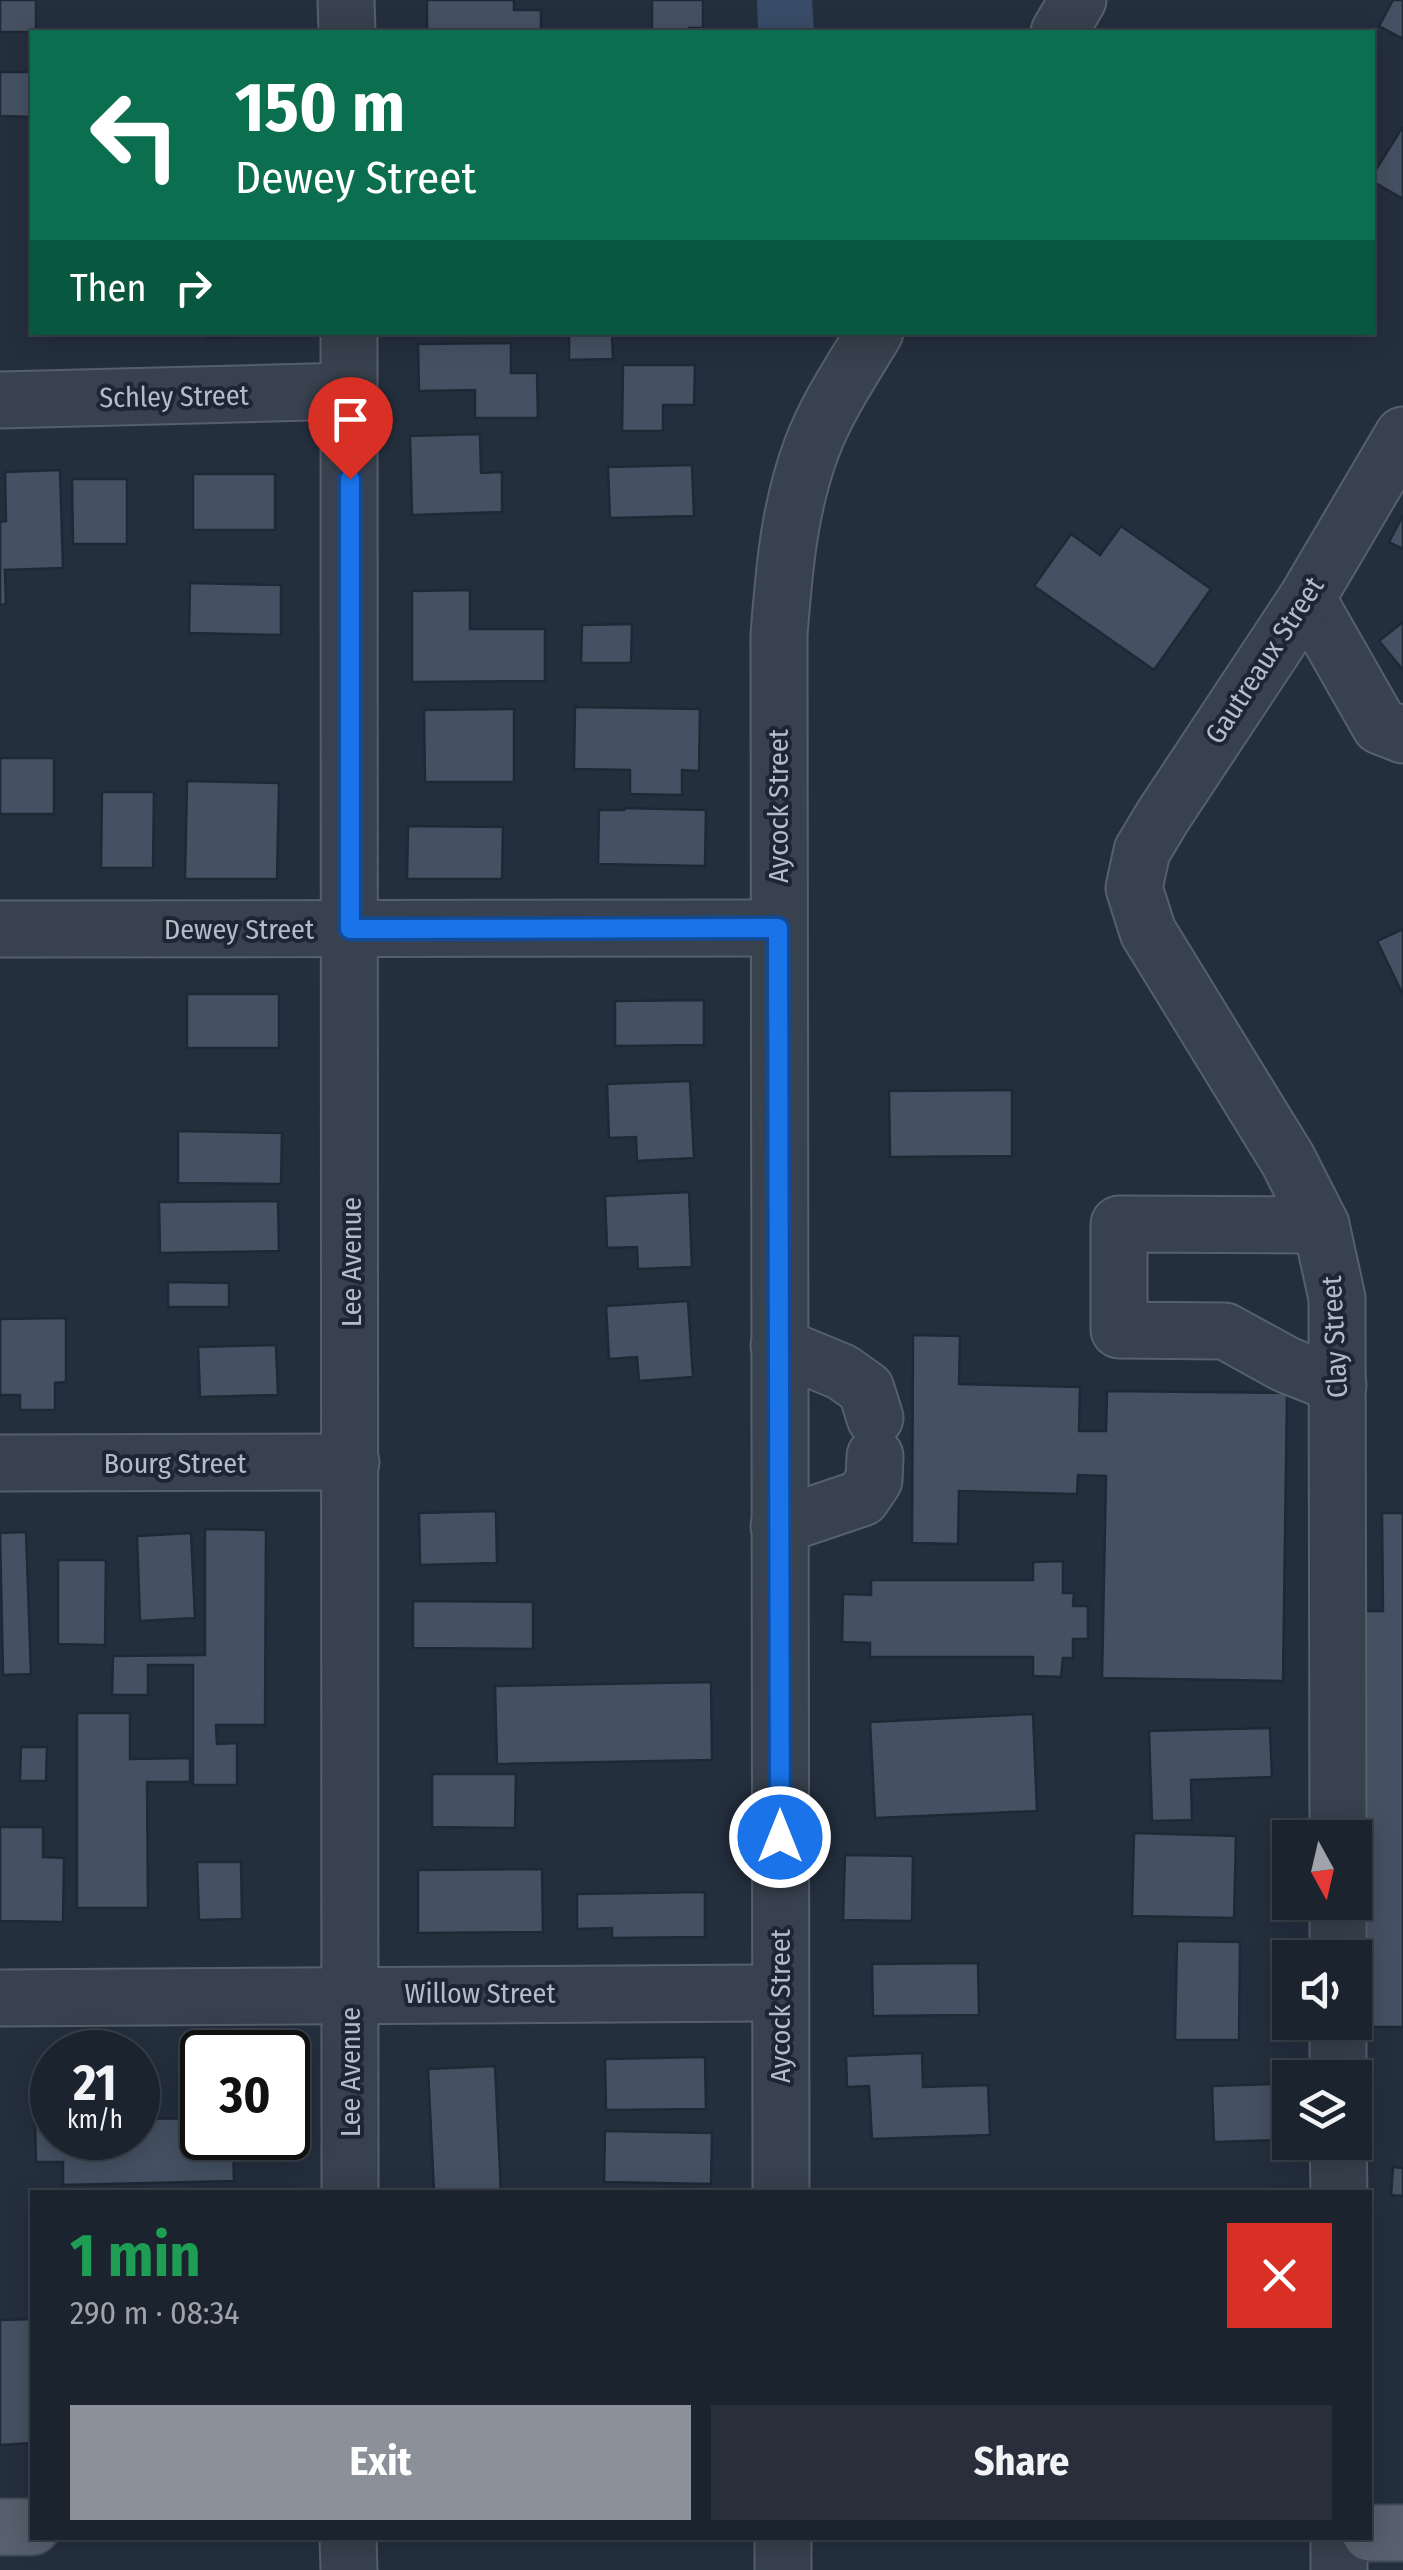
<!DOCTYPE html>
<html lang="en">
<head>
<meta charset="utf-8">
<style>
  :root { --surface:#1b232e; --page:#282f3a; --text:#f1f3f6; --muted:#a0a4aa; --line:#39404a; --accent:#8c9099 }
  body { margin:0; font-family:"Fira Sans Condensed",sans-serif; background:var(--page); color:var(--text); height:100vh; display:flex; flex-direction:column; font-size:38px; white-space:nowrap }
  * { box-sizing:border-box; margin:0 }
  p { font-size:32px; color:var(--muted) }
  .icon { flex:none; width:55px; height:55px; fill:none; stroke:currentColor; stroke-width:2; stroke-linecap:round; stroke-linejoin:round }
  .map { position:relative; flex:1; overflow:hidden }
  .drawer { position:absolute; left:30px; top:2190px; width:1342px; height:350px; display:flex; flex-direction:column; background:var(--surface); border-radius:0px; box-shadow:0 5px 25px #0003,0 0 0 2px var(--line) }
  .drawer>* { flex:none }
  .guide { position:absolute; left:30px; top:30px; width:1345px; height:305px; border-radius:0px; box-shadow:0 5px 25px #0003,0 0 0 2px var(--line); background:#0b6e4f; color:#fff; overflow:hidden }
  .needle { width:65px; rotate:172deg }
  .fabs { position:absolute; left:1272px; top:1820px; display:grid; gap:20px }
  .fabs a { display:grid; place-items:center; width:100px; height:100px; border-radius:0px; background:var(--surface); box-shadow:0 5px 25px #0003,0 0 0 2px var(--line); font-size:50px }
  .speed { position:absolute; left:30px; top:2030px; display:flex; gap:20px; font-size:50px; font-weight:700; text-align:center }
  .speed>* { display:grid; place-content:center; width:130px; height:130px; border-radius:50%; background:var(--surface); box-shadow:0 5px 25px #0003,0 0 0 2px var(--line); line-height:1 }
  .speed small { font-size:25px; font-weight:400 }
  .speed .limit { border:5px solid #111; border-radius:15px; background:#fff; color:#111 }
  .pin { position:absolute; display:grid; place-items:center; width:85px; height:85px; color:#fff; margin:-102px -42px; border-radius:50% 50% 50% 0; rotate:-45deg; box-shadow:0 0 10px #0007 }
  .pin .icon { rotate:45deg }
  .me { position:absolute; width:110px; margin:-55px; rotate:0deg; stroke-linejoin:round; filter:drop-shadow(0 0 8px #0008) }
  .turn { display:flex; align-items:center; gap:35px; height:210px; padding:0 40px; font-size:45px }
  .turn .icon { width:130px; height:130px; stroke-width:2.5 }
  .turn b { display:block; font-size:70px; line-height:85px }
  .then { display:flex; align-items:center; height:95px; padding:0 40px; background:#0003; gap:20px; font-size:38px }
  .round { display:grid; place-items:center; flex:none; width:105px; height:105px; border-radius:0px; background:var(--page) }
  .head { display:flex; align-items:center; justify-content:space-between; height:170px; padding:0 40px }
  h1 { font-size:60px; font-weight:700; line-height:75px; color:#1e9e55 }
  .action { display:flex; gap:20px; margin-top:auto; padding:20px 40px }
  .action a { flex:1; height:115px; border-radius:0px; background:var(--accent); color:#fff; font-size:40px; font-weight:700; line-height:115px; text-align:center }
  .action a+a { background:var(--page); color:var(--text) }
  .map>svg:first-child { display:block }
</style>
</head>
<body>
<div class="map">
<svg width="1403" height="2570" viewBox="0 0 1403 2570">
  <rect width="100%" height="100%" fill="#242f3e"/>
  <polygon fill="#394c67" points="757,0 812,0 814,32 758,32"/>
  <g fill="#455162" stroke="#1f2835" stroke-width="2.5">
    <rect x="0" y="0" width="36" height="32"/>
    <polygon points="427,0 514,0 514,10 541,10 541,32 427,32"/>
    <polygon points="652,0 703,0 703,28 689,28 689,32 652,32"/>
    <polygon points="1393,0 1403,0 1403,39 1379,26"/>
    <polygon points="0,72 32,72 32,117 0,116"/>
    <polygon points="1402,128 1403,128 1403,199 1372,181 1372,176"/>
    <polygon points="206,332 273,332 273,337 206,338"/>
    <polygon points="569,332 612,332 613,359 569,360"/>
    <polygon points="511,343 511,373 537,373 538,418 475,418 475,390 419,391 418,344"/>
    <polygon points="623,365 695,365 694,405 663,405 663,431 622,431"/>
    <polygon points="480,434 481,473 502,472 502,512 412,515 410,436"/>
    <polygon points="692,465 694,516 610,518 608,467"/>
    <polygon points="60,470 63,568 5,570 6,604 0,605 0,522 6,521 5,472"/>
    <rect x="193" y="474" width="82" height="56"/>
    <polygon points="72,479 127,479 127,544 73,544"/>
    <polygon points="1403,515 1403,549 1389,542"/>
    <polygon points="1121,526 1211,589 1154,670 1034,586 1071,534 1100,555"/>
    <polygon points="190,583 281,585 281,635 189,633"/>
    <polygon points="470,590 470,629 545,629 545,681 412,682 412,591"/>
    <polygon points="1403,622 1403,670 1379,641"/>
    <polygon points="632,624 631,663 581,663 582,625"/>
    <polygon points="575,707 700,709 699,771 682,770 682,795 630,794 630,770 574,769"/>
    <polygon points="514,709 514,782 425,782 424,710"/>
    <rect x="0" y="758" width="54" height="56"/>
    <polygon points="187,781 279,783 277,879 185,879"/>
    <polygon points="102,792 154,792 153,868 101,868"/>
    <polygon points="624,808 706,810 705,866 598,864 599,810 624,810"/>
    <polygon points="408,826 503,827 502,879 407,879"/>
    <polygon points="1403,929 1403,995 1377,941"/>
    <rect x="187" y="994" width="92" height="54"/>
    <polygon points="704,1000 704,1045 615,1046 615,1001"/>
    <polygon points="690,1081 694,1158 637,1161 636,1137 609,1138 607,1084"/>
    <polygon points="1012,1090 1012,1156 890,1157 889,1091"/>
    <polygon points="178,1131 282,1133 281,1184 178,1183"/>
    <polygon points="689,1192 692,1267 638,1269 637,1247 607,1248 605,1196"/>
    <polygon points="278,1201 279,1251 160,1253 159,1202"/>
    <polygon points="168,1282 229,1283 229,1307 168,1307"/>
    <polygon points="688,1301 693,1377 639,1381 637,1357 609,1359 606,1306"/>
    <polygon points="66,1318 66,1382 55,1383 55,1410 20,1410 20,1395 0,1395 0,1319"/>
    <polygon points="913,1335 960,1336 959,1384 1080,1387 1079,1431 1106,1431 1107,1391 1287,1393 1283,1681 1102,1678 1106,1476 1078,1475 1077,1494 959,1491 958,1544 912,1543"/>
    <polygon points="276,1345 278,1395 200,1397 198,1347"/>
    <polygon points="496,1511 497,1563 420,1565 419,1513"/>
    <polygon points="1382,1513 1403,1513 1403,2027 1366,2027 1364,1611 1383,1611"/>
    <polygon points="205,1529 266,1530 265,1725 216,1725 217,1744 237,1743 237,1785 193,1785 193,1665 148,1665 148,1695 112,1695 113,1656 205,1655"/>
    <polygon points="26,1532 31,1674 3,1675 0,1533"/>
    <polygon points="191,1533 195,1618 140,1621 137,1536"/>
    <polygon points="58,1560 106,1560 105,1645 58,1644"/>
    <polygon points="1063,1561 1063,1593 1074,1593 1073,1606 1088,1606 1088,1639 1073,1639 1073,1658 1063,1658 1061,1677 1033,1676 1033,1657 870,1657 870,1643 842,1642 843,1594 871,1595 871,1580 1033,1580 1033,1562"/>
    <polygon points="413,1601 533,1602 533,1649 413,1648"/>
    <polygon points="711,1682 712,1760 497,1764 495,1686"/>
    <polygon points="77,1713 130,1713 130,1759 190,1758 190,1782 147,1782 148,1908 77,1908"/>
    <polygon points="1033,1714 1037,1811 875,1818 870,1722"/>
    <polygon points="1270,1728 1272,1777 1191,1780 1192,1820 1152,1821 1149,1731"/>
    <polygon points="21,1747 47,1747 46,1781 20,1781"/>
    <polygon points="432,1774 516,1774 515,1828 432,1827"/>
    <polygon points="0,1827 43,1827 43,1857 64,1858 63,1922 0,1921"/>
    <polygon points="1134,1833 1236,1836 1234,1918 1132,1916"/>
    <polygon points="845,1855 913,1856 912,1921 843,1920"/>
    <polygon points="197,1862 241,1862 242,1919 199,1920"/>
    <polygon points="542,1869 543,1932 418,1933 418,1870"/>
    <polygon points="705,1892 705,1937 612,1938 612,1928 577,1929 577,1894"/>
    <polygon points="1177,1941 1240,1942 1239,2040 1175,2040"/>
    <polygon points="978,1963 979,2015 873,2016 872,1964"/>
    <polygon points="922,2053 923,2087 988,2085 990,2135 872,2139 869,2086 847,2087 846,2056"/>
    <polygon points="705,2057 706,2109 606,2110 605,2059"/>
    <polygon points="495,2066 501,2192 434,2192 428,2069"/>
    <polygon points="1274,2084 1276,2140 1214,2142 1212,2086"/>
    <polygon points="202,2118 202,2138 233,2138 234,2181 63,2185 63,2162 36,2162 35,2122 52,2121 52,2138 138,2138 138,2119"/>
    <polygon points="605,2131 712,2133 711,2184 604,2182"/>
    <polygon points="1393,2167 1403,2168 1403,2196 1391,2195"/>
    <polygon points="32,2319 32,2443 0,2445 0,2320"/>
  </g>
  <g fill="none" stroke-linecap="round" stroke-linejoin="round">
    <g stroke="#565f6c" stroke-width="59">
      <g id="minor">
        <polyline points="346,0 347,32"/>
        <polyline points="1059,32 1078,0"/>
        <polyline points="349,332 350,2192"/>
        <polyline points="0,400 349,391"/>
        <polyline points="1307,598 1380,726 1403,735"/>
        <polyline points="0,929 777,928"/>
        <polyline points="1321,1225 1119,1224 1119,1330 1225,1331 1287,1365 1338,1385"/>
        <polyline points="779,1346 842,1372 866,1389 875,1418"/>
        <polyline points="0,1463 351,1462"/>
        <polyline points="779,1526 862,1498 874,1480 875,1456"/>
        <polyline points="1338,1838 1337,1298 1321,1225 1288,1160 1148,932 1134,888 1142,851 1163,816 1307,598 1403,435"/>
        <polyline points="1338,1902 1338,1958"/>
        <polyline points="0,1998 780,1993"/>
        <polyline points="1338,2022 1338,2078"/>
        <polyline points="1338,2142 1339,2192"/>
        <path d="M781,2192L779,635C784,570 789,508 812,447C827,407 853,369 875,332"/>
        <polyline points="348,2538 349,2570"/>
        <polyline points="783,2570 783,2538"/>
        <polyline points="1339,2570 1339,2538"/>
      </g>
    </g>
    <g stroke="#414a57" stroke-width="59">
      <g id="major">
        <polyline points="0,2527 32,2527"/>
        <polyline points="1370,2533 1403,2533"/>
      </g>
    </g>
    <use href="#minor" stroke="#38414e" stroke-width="55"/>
    <use href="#major" stroke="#56606e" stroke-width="55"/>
  </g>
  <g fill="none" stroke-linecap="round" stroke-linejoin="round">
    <g stroke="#114b97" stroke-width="25">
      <polyline id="route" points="350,479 350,929 778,928 780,1837"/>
    </g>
    <use href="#route" stroke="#1a73e8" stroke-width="18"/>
  </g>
  <g text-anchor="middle" stroke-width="8" stroke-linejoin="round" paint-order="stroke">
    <g font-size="28" fill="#b4bcc9" stroke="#1d2633">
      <text transform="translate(174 396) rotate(-1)" y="10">Schley Street</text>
      <text transform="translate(1264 660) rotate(-57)" y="10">Gautreaux Street</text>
      <text transform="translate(778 806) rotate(-90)" y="10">Aycock Street</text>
      <text x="239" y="939">Dewey Street</text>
      <text transform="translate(351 1262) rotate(-90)" y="10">Lee Avenue</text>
      <text transform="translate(1334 1337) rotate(-93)" y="10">Clay Street</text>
      <text x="175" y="1473">Bourg Street</text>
      <text x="480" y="2003">Willow Street</text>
      <text transform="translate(780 2006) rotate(-90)" y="10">Aycock Street</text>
      <text transform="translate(350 2072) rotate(-90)" y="10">Lee Avenue</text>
    </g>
  </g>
</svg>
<div class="fabs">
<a><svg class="needle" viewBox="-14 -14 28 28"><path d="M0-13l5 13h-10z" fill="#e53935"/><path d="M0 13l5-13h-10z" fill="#a0a4aa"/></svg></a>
<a><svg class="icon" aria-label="sound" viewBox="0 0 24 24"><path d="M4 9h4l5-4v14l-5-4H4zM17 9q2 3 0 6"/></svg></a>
<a><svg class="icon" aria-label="layers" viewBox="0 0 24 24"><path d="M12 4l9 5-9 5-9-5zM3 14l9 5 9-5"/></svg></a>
</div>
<div class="speed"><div>21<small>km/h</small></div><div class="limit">30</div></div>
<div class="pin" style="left:350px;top:479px;background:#d93025"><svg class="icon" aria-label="arrive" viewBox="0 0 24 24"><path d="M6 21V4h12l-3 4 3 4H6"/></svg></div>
<svg class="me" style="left:780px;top:1837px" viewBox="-20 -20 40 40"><circle r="17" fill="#1a73e8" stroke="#fff" stroke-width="3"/><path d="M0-11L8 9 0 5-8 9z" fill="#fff"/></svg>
<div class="guide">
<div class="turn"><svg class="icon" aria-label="left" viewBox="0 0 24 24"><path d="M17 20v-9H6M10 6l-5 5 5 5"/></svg><div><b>150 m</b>Dewey Street</div></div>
<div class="then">Then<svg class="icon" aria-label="right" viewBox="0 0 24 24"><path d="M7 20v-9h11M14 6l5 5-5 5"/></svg></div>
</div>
<section class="drawer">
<div class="head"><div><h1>1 min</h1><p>290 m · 08:34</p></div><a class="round" style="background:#d93025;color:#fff"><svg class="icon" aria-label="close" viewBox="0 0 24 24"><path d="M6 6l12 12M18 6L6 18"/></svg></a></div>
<div class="action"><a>Exit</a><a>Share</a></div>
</section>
</div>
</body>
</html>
